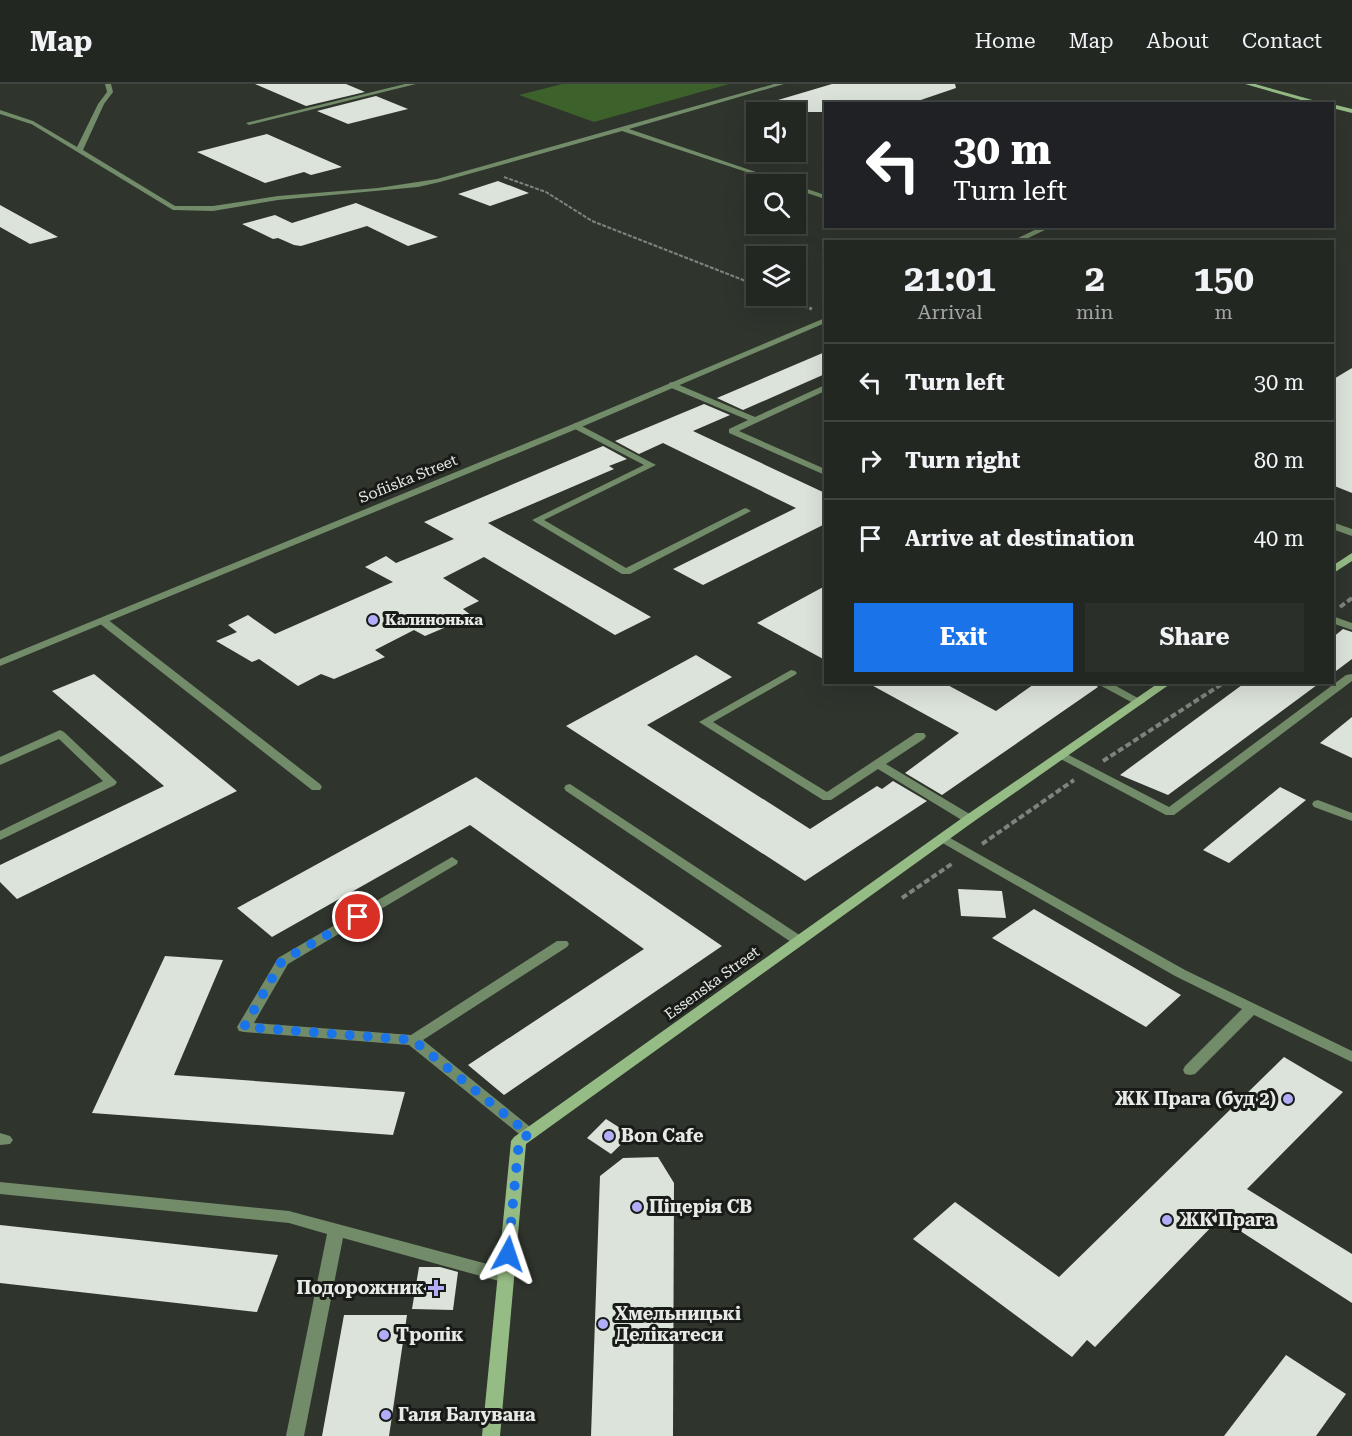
<!DOCTYPE html>
<html lang="en">
<head>
<meta charset="utf-8">
<style>
  :root { --surface:#232722; --page:#2b2f2a; --text:#f1f3f6; --muted:#a3a5a5; --line:#404440; --accent:#1a73e8 }
  body { margin:0; font-family:"Roboto Serif",serif; background:var(--page); color:var(--text); height:100vh; display:flex; flex-direction:column; font-size:22px; white-space:nowrap }
  * { box-sizing:border-box; margin:0 }
  p { font-size:20px; color:var(--muted) }
  .icon { flex:none; width:33px; height:33px; fill:none; stroke:currentColor; stroke-width:2; stroke-linecap:round; stroke-linejoin:round }
  .map { position:relative; flex:1; overflow:hidden }
  .details { position:absolute; left:824px; top:156px; width:510px; height:444px; display:flex; flex-direction:column; background:var(--surface); border-radius:0px; box-shadow:0 6px 24px #0002,0 0 0 2px var(--line) }
  .details>* { flex:none }
  .top-card { position:absolute; left:824px; top:18px; width:510px; height:126px; border-radius:0px; box-shadow:0 6px 24px #0002,0 0 0 2px var(--line); background:#202124; color:#fff; overflow:hidden }
  .buttons { position:absolute; left:746px; top:18px; display:grid; gap:12px }
  .buttons a { display:grid; place-items:center; width:60px; height:60px; border-radius:0px; background:var(--surface); box-shadow:0 6px 24px #0002,0 0 0 2px var(--line); font-size:30px }
  .pin { position:absolute; display:grid; place-items:center; width:51px; height:51px; color:#fff; margin:-26px; border:3px solid #fff; border-radius:50%; box-shadow:0 2px 6px #0007 }
  .me { position:absolute; width:66px; margin:-33px; rotate:5deg; stroke-linejoin:round; filter:drop-shadow(0 0 4px #0008) }
  .turn { display:flex; align-items:center; gap:21px; height:126px; padding:0 30px; font-size:27px }
  .turn .icon { width:78px; height:78px; stroke-width:2.5 }
  .turn b { display:block; font-size:42px; line-height:51px }
  .eta { display:flex; justify-content:space-evenly; align-items:center; height:102px; text-align:center }
  .eta b { font-size:36px; font-weight:700; line-height:42px }
  .primary-button { display:flex; gap:12px; margin-top:auto; padding:12px 30px }
  .primary-button a { flex:1; height:69px; border-radius:0px; background:var(--accent); color:#fff; font-size:24px; font-weight:700; line-height:69px; text-align:center }
  .primary-button a+a { background:var(--page); color:var(--text) }
  ul { padding:0; list-style:none }
  li { display:flex; align-items:center; gap:18px; height:78px; padding:0 30px; border-top:2px solid var(--line) }
  li div { flex:1 }
  li b { display:block; font-size:22px }
  li em { font-style:normal }
  header { display:flex; align-items:center; gap:36px; box-sizing:border-box; height:84px; padding:0 30px; background:var(--surface); border-bottom:2px solid var(--line) }
  header strong { font-size:28px }
  nav { display:flex; gap:33px; margin-inline-start:auto; font-size:21px }
  .map>svg:first-child { display:block }
</style>
</head>
<body>
<header>
<strong>Map</strong>
<nav><a>Home</a><a>Map</a><a>About</a><a>Contact</a></nav>
</header>
<div class="map">
<svg width="1352" height="1352" viewBox="0 0 1352 1352">
  <rect width="100%" height="100%" fill="#2f342d"/>
  <polygon fill="#3c612a" points="562,0 729,0 594,38 519,11"/>
  <g fill="#dce3da">
    <polygon points="255,0 346,0 365,8 306,22"/>
    <polygon points="832,0 955,0 956,4 909,20 825,20 825,28 755,28 754,23"/>
    <polygon points="376,12 408,25 348,40 317,27"/>
    <polygon points="267,50 342,83 311,91 304,88 265,99 197,68"/>
    <polygon points="498,97 529,109 490,122 458,110"/>
    <polygon points="356,119 438,153 408,162 367,142 301,162 294,161 278,154 273,155 242,140 275,131 292,139"/>
    <polygon points="0,121 58,153 30,160 0,143"/>
    <polygon points="825,268 825,290 743,326 717,314"/>
    <polygon points="1352,284 1352,409 1332,401 1332,296"/>
    <polygon points="704,320 730,331 693,347 825,409 825,440 703,501 673,485 796,424 663,359 639,370 615,357"/>
    <polygon points="603,362 627,375 609,382 614,385 488,439 651,533 615,551 484,473 443,494 479,517 463,525 472,532 425,552 414,546 375,566 385,573 334,595 321,590 298,602 259,575 252,578 216,557 237,548 228,541 248,531 275,550 393,498 365,483 386,472 396,479 454,455 424,438"/>
    <polygon points="825,502 825,576 757,539"/>
    <polygon points="1343,545 1352,548 1352,575 1332,590 1332,554"/>
    <polygon points="696,571 732,593 647,641 810,745 877,702 882,705 893,697 927,717 805,797 566,642"/>
    <polygon points="94,590 237,707 17,815 0,798 0,781 164,702 52,607"/>
    <polygon points="866,598 942,598 996,627 1037,598 1092,598 1098,603 942,711 905,689 959,649"/>
    <polygon points="1246,598 1321,598 1168,711 1120,691"/>
    <polygon points="1352,633 1352,674 1320,659"/>
    <polygon points="476,693 722,862 504,1011 468,981 644,865 470,741 272,853 237,824"/>
    <polygon points="1280,703 1306,716 1229,779 1203,766"/>
    <polygon points="958,805 1002,807 1006,834 961,832"/>
    <polygon points="1034,825 1181,911 1146,943 992,854"/>
    <polygon points="165,872 223,876 174,991 405,1008 393,1051 92,1029"/>
    <polygon points="1284,973 1343,1008 1247,1105 1352,1170 1352,1219 1220,1134 1095,1263 1087,1256 1072,1273 913,1155 955,1118 1059,1193"/>
    <polygon points="606,1035 631,1051 611,1070 587,1054"/>
    <polygon points="658,1073 674,1099 673,1352 591,1352 600,1092 623,1074"/>
    <polygon points="0,1141 278,1171 257,1228 0,1199"/>
    <polygon points="419,1183 440,1183 458,1188 453,1226 412,1225"/>
    <polygon points="344,1231 407,1231 389,1352 322,1352"/>
    <polygon points="1286,1271 1346,1310 1316,1352 1224,1352"/>
  </g>
  <g fill="none" stroke-linecap="round" stroke-linejoin="round">
    <g stroke="#7e837d" stroke-width="2" stroke-dasharray="4 1.5" stroke-linecap="butt">
      <polyline points="504,93 546,108 592,137 756,201"/>
      <polyline points="779,212 783,214"/>
    </g>
    <polyline stroke="#7e837d" stroke-width="3" stroke-dasharray="4.5 2" stroke-linecap="butt" points="779,212 812,225"/>
    <g stroke="#7e837d" stroke-width="4" stroke-dasharray="6 3" stroke-linecap="butt">
      <polyline points="1340,523 1352,514"/>
      <polyline points="1103,677 1225,598"/>
      <polyline points="982,760 1074,696"/>
      <polyline points="902,814 953,779"/>
    </g>
    <g fill="#728b68" fill-rule="evenodd">
      <polygon points="105,0 111,0 113,8 104,20 83,66 175,122 213,122 278,112 378,104 437,95 774,0 784,0 629,45 791,100 783,100 622,47 440,98 418,103 278,116 213,127 173,126 28,38 33,37 77,63 98,20 107,8"/>
      <polygon points="405,0 416,0 249,41 246,39"/>
      <polygon points="795,101 825,111 825,115 795,105"/>
      <polygon points="672,298 755,333 825,301 825,307 739,347 825,385 825,391 729,349 729,345 748,336 669,303 669,299"/>
      <polygon points="576,339 656,381 544,436 626,484 743,425 746,424 751,427 630,490 622,490 532,436 644,381 573,344 573,340"/>
      <polygon points="1332,532 1352,539 1352,546 1332,539"/>
      <polygon points="103,534 107,535 320,700 322,703 320,706 312,706 99,539 98,537"/>
      <polygon points="791,586 795,587 797,589 795,591 713,638 827,708 916,649 924,649 926,652 924,655 886,680 973,732 975,735 973,738 965,738 878,685 831,716 823,716 699,638"/>
      <polygon points="1352,590 1352,597 1174,731 1166,731 1055,672 1061,668 1065,669 1169,723 1346,591"/>
      <polygon points="990,598 1001,598 996,601"/>
      <polygon points="1094,598 1109,598 1145,618 1139,621 1135,620"/>
      <polygon points="60,646 64,648 117,698 115,701 0,756 0,747 103,697 59,655 0,681 0,673"/>
      <polygon points="1318,716 1352,729 1352,737 1314,723 1312,720 1314,717"/>
      <polygon points="452,773 458,777 457,780 288,880 254,939 411,951 557,857 567,857 569,860 567,863 423,956 534,1046 537,1050 534,1054 529,1056 524,1054 409,961 244,948 239,947 237,943 278,874"/>
      <polygon points="0,1098 289,1127 506,1185 512,1187 514,1192 512,1197 506,1199 343,1154 304,1352 286,1352 327,1150 289,1139 0,1110"/>
    </g>
    <g fill="#728b68" fill-rule="evenodd">
      <polygon points="0,26 33,37 34,38 31,40 0,30"/>
      <polygon points="1043,142 1053,142 1020,158 1010,158"/>
      <polygon points="825,234 825,239 579,344 0,582 0,575 573,340"/>
      <polygon points="1332,438 1352,445 1352,452 1332,445"/>
      <polygon points="570,700 804,854 806,857 804,860 794,860 566,707 564,704 566,701"/>
      <polygon points="943,750 1185,886 1352,967 1352,978 1254,931 1195,990 1190,991 1185,990 1183,986 1185,982 1242,925 1175,892 939,757 937,754"/>
      <polygon points="0,1049 10,1052 13,1056 10,1060 0,1061"/>
    </g>
    <g fill="#96bc85" fill-rule="evenodd">
      <polygon points="1245,0 1255,0 1327,20 1315,20"/>
      <polygon points="1332,20 1352,25 1352,29 1332,24"/>
      <polygon points="1352,469 1352,477 1332,490 1332,482"/>
      <polygon points="1160,598 1173,598 973,738 526,1060 500,1352 482,1352 511,1057 514,1053 965,732"/>
    </g>
  </g>
  <g fill="none" stroke-linecap="round" stroke-linejoin="round">
    <polyline stroke="#1a73e8" stroke-width="10" stroke-dasharray="0 18" points="358,833 282,877 244,943 413,956 529,1050 519,1057 508,1170"/>
  </g>
  <g fill="#b2adf9" stroke="#191b18" stroke-width="2">
    <circle cx="373" cy="536" r="6"/>
    <circle cx="1288" cy="1015" r="6"/>
    <circle cx="609" cy="1052" r="6"/>
    <circle cx="637" cy="1123" r="6"/>
    <circle cx="1167" cy="1136" r="6"/>
    <path d="M433 1195h6v6h6v6h-6v6h-6v-6h-6v-6h6z"/>
    <circle cx="603" cy="1240" r="6"/>
    <circle cx="384" cy="1251" r="6"/>
    <circle cx="386" cy="1331" r="6"/>
  </g>
  <g text-anchor="middle" stroke-width="6" stroke-linejoin="round" paint-order="stroke">
    <g font-size="15" fill="#e6eae5" stroke="#191b18">
      <text transform="translate(408 395) rotate(-22)" y="5">Sofiiska Street</text>
      <text transform="translate(712 899) rotate(-36)" y="5">Essenska Street</text>
    </g>
    <g font-size="15" font-weight="bold" fill="#e6eae5" stroke="#191b18" text-anchor="start">
      <text x="385" y="541">Калинонька</text>
    </g>
    <g font-size="18" font-weight="bold" fill="#e6eae5" stroke="#191b18" text-anchor="start">
      <text x="1276" y="1021" text-anchor="end">ЖК Прага (буд 2)</text>
      <text x="621" y="1058">Bon Cafe</text>
      <text x="649" y="1129">Піцерія СВ</text>
      <text x="1179" y="1142">ЖК Прага</text>
      <text x="424" y="1210" text-anchor="end">Подорожник</text>
      <text x="615" y="1236">Хмельницькі<tspan x="615" dy="21">Делікатеси</tspan></text>
      <text x="396" y="1257">Тропік</text>
      <text x="398" y="1337">Галя Балувана</text>
    </g>
  </g>
</svg>
<div class="buttons">
<a><svg class="icon" aria-label="sound" viewBox="0 0 24 24"><path d="M4 9h4l5-4v14l-5-4H4zM17 9q2 3 0 6"/></svg></a>
<a><svg class="icon" aria-label="search" viewBox="0 0 24 24"><circle cx="10" cy="10" r="6"/><path d="M15 15l6 6"/></svg></a>
<a><svg class="icon" aria-label="layers" viewBox="0 0 24 24"><path d="M12 4l9 5-9 5-9-5zM3 14l9 5 9-5"/></svg></a>
</div>
<div class="pin" style="left:358px;top:833px;background:#d93025"><svg class="icon" aria-label="arrive" viewBox="0 0 24 24"><path d="M6 21V4h12l-3 4 3 4H6"/></svg></div>
<svg class="me" style="left:508px;top:1170px" viewBox="-20 -20 40 40"><path d="M0-17L14 15 0 8-14 15z" fill="#1a73e8" stroke="#fff" stroke-width="4"/></svg>
<div class="top-card">
<div class="turn"><svg class="icon" aria-label="left" viewBox="0 0 24 24"><path d="M17 20v-9H6M10 6l-5 5 5 5"/></svg><div><b>30 m</b>Turn left</div></div>
</div>
<section class="details">
<div class="eta">
<div><b>21:01</b><p>Arrival</p></div>
<div><b>2</b><p>min</p></div>
<div><b>150</b><p>m</p></div>
</div>
<ul>
<li><svg class="icon" aria-label="left" viewBox="0 0 24 24"><path d="M17 20v-9H6M10 6l-5 5 5 5"/></svg><div><b>Turn left</b></div><em>30 m</em></li>
<li><svg class="icon" aria-label="right" viewBox="0 0 24 24"><path d="M7 20v-9h11M14 6l5 5-5 5"/></svg><div><b>Turn right</b></div><em>80 m</em></li>
<li><svg class="icon" aria-label="arrive" viewBox="0 0 24 24"><path d="M6 21V4h12l-3 4 3 4H6"/></svg><div><b>Arrive at destination</b></div><em>40 m</em></li>
</ul>
<div class="primary-button"><a>Exit</a><a>Share</a></div>
</section>
</div>
</body>
</html>
